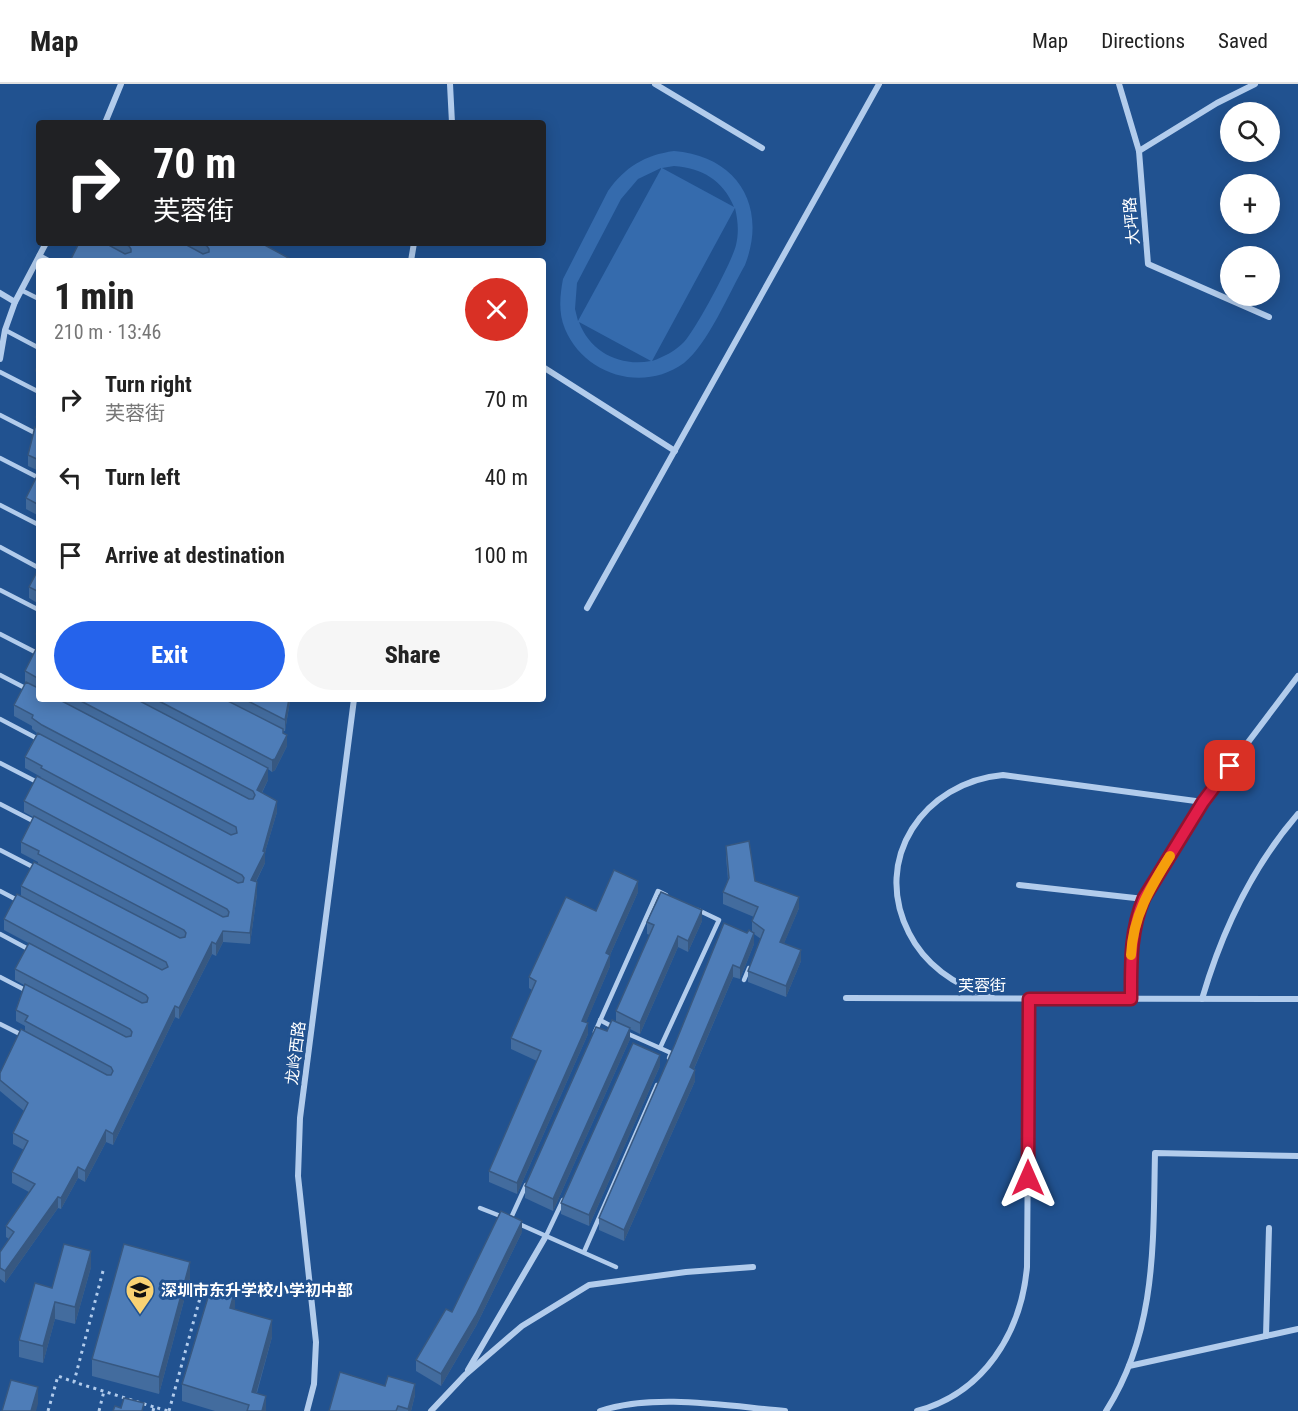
<!DOCTYPE html>
<html lang="en">
<head>
<meta charset="utf-8">
<style>
  :root { --surface:#fff; --page:#f6f6f6; --text:#222; --muted:#767676; --line:#e0e0e0; --accent:#2563eb }
  body { margin:0; font-family:"Roboto Condensed","Noto Sans SC",sans-serif; background:var(--page); color:var(--text); height:100vh; display:flex; flex-direction:column; font-size:22px; white-space:nowrap }
  * { box-sizing:border-box; margin:0 }
  p { font-size:20px; color:var(--muted) }
  .icon { flex:none; width:33px; height:33px; fill:none; stroke:currentColor; stroke-width:2; stroke-linecap:round; stroke-linejoin:round }
  .map { position:relative; flex:1; overflow:hidden }
  .side { position:absolute; left:36px; top:174px; width:510px; height:444px; display:flex; flex-direction:column; background:var(--surface); border-radius:6px; box-shadow:0 3px 15px #0003 }
  .side>* { flex:none }
  .top-card { position:absolute; left:36px; top:36px; width:510px; height:126px; border-radius:6px; box-shadow:0 3px 15px #0003; background:#202124; color:#fff; overflow:hidden }
  .buttons { position:absolute; left:1220px; top:18px; display:grid; gap:12px }
  .buttons a { display:grid; place-items:center; width:60px; height:60px; border-radius:50%; background:var(--surface); box-shadow:0 3px 15px #0003; font-size:30px }
  .pin { position:absolute; display:grid; place-items:center; width:51px; height:51px; color:#fff; margin:-26px; border-radius:12px; box-shadow:0 3px 9px #0006 }
  .me { position:absolute; width:66px; margin:-33px; rotate:0deg; stroke-linejoin:round; filter:drop-shadow(0 0 4px #0008) }
  .turn { display:flex; align-items:center; gap:21px; height:126px; padding:0 18px; font-size:27px }
  .turn .icon { width:78px; height:78px; stroke-width:2.5 }
  .turn b { display:block; font-size:42px; line-height:51px }
  .round { display:grid; place-items:center; flex:none; width:63px; height:63px; border-radius:32px; background:var(--page) }
  .head { display:flex; align-items:center; justify-content:space-between; height:102px; padding:0 18px }
  h1 { font-size:36px; font-weight:800; line-height:45px }
  .primary-button { display:flex; gap:12px; margin-top:auto; padding:12px 18px }
  .primary-button a { flex:1; height:69px; border-radius:36px; background:var(--accent); color:#fff; font-size:24px; font-weight:800; line-height:69px; text-align:center }
  .primary-button a+a { background:var(--page); color:var(--text) }
  ul { padding:0; list-style:none }
  li { display:flex; align-items:center; gap:18px; height:78px; padding:0 18px }
  li div { flex:1 }
  li b { display:block; font-size:22px }
  li em { font-style:normal }
  header { display:flex; align-items:center; gap:36px; box-sizing:border-box; height:84px; padding:0 30px; background:var(--surface); border-bottom:2px solid var(--line) }
  header strong { font-size:28px }
  nav { display:flex; gap:33px; margin-inline-start:auto; font-size:21px }
  .map>svg:first-child { display:block }
</style>
</head>
<body>
<header>
<strong>Map</strong>
<nav><a>Map</a><a>Directions</a><a>Saved</a></nav>
</header>
<div class="map">
<svg width="1298" height="1327" viewBox="0 0 1298 1327">
  <rect width="100%" height="100%" fill="#215290"/>
  <path fill="#356bad" fill-rule="evenodd" d="M674,67C737,72 768,122 745,181C729,209 708,260 684,279C643,309 584,291 565,245C558,228 560,211 563,195L608,107C625,83 645,71 674,67ZM674,82C702,84 723,96 734,123L662,84ZM661,84V85L578,237L575,225L577,199L621,115L638,95ZM735,124C738,137 739,148 736,161C732,178 696,245 684,258C675,267 664,273 652,277ZM579,238L651,277C620,283 590,268 579,238Z"/>
  <g fill="none" stroke-linecap="round" stroke-linejoin="round">
    <g stroke="#b2ccec" stroke-width="3" stroke-dasharray="3 4.5" stroke-linecap="butt">
      <polyline points="103,1187 74,1298 154,1323"/>
      <polyline points="48,1327 58,1292 74,1298"/>
      <polyline points="99,1327 104,1307"/>
      <polyline points="153,1327 154,1323 168,1327"/>
      <polyline points="169,1327 200,1214"/>
    </g>
    <g stroke="#b2ccec" stroke-width="4.5">
      <polyline points="39,171 50,177"/>
      <polyline points="21,206 39,215"/>
      <polyline points="5,246 39,264"/>
      <polyline points="0,288 39,308"/>
      <polyline points="0,331 39,351"/>
      <polyline points="0,374 39,394"/>
      <polyline points="0,421 39,441"/>
      <polyline points="0,463 39,484"/>
      <polyline points="0,506 39,526"/>
      <polyline points="0,550 39,570"/>
      <polyline points="0,591 27,605"/>
      <polyline points="0,635 40,656"/>
      <polyline points="0,679 37,698"/>
      <polyline points="0,720 35,738"/>
      <polyline points="0,766 35,784"/>
      <polyline points="0,807 19,817"/>
      <polyline points="0,850 30,866"/>
      <polyline points="0,893 27,907"/>
      <polyline points="744,896 749,884"/>
      <polyline points="600,936 613,943"/>
      <polyline points="0,940 24,952"/>
      <polyline points="595,948 658,807 666,811"/>
      <polyline points="626,949 660,964 719,836 698,826"/>
      <polyline points="660,964 671,969 669,974"/>
      <polyline points="480,1124 503,1133"/>
      <polyline points="510,1136 526,1101"/>
      <polyline points="519,1140 616,1183"/>
      <polyline points="546,1152 563,1116"/>
      <polyline points="584,1168 657,1001"/>
    </g>
    <g stroke="#b2ccec" stroke-width="6">
      <polyline points="450,0 452,39"/>
      <polyline points="655,0 762,64"/>
      <polyline points="1119,0 1139,67 1148,180 1269,233"/>
      <polyline points="105,39 121,0"/>
      <polyline points="1139,67 1217,19 1255,0"/>
      <polyline points="411,177 414,159"/>
      <polyline points="0,209 15,218"/>
      <polyline points="0,275 5,246 15,218 46,159"/>
      <polyline points="543,283 675,367"/>
      <polyline points="587,524 879,0"/>
      <polyline points="1019,801 1144,815"/>
      <polyline points="846,914 1298,915"/>
      <path d="M993,914C959,903 926,883 909,849C871,775 924,698 1003,691L1203,718"/>
      <path d="M1131,915C1131,880 1130,847 1144,815L1203,718L1298,592"/>
      <path d="M1202,915C1222,847 1251,784 1298,730"/>
      <polyline points="1266,1252 1269,1144"/>
      <polyline points="1129,1282 1298,1245"/>
      <polyline points="468,1286 546,1152"/>
      <polyline points="307,1327 314,1300 316,1258 298,1092 300,1034 354,615"/>
      <polyline points="431,1327 465,1291 522,1242 589,1201 686,1188 753,1183"/>
      <path d="M600,1327C655,1309 727,1322 785,1327"/>
      <path d="M917,1327C984,1309 1021,1249 1027,1183L1029,915"/>
      <path d="M1106,1327C1157,1247 1153,1159 1155,1069L1298,1072"/>
    </g>
  </g>
  <g fill="#436c9e">
    <polygon points="79,159 261,159 294,177 70,177"/>
    <polygon points="39,272 39,300 36,298 36,287"/>
    <polygon points="39,326 39,387 28,382 28,371 36,343 36,333"/>
    <polygon points="39,388 39,432 26,425 26,414"/>
    <polygon points="39,461 39,477 37,476 37,464"/>
    <polygon points="39,484 39,520 29,514 29,503"/>
    <polygon points="39,543 39,615 290,615 290,617 285,647 283,647 287,662 275,686 272,688 268,685 268,696 262,709 277,728 265,768 265,779 256,798 257,810 250,860 223,858 216,872 212,870 179,935 175,933 113,1061 106,1058 85,1098 78,1094 61,1125 58,1124 5,1199 0,1195 0,1168 9,1155 6,1153 6,1142 29,1108 12,1099 12,1088 24,1066 13,1060 13,1049 24,1027 0,1007 0,989 25,947 25,942 16,937 16,926 24,901 15,896 15,885 34,862 4,846 4,835 21,812 21,802 38,780 38,778 21,769 21,758 33,733 24,728 24,717 41,694 41,693 25,684 25,673 37,649 32,645 32,642 14,632 14,621 26,599 25,598 25,587 38,563 36,561 36,550"/>
    <polygon points="726,762 755,797 799,824 784,859 801,877 786,913 748,898 748,887 761,855 754,850 754,860 740,895 733,893 694,985 695,997 624,1157 599,1146 599,1134 747,849 752,848 752,837 754,833 723,820 723,808 728,796 726,773"/>
    <polygon points="638,808 610,871 610,882 586,938 588,950 517,1110 489,1098 489,1087 537,977 511,965 511,954 532,906 529,904 529,893 596,827"/>
    <polygon points="702,837 688,868 678,863 640,950 630,945 630,955 553,1127 525,1114 525,1102 607,947 616,937 616,927 650,851 647,850 647,838"/>
    <polygon points="660,982 589,1142 561,1130 561,1119"/>
    <polygon points="522,1148 476,1242 441,1302 416,1287 416,1276 452,1228"/>
    <polygon points="91,1183 75,1240 55,1235 43,1279 19,1273 19,1256 52,1204"/>
    <polygon points="190,1194 159,1310 92,1292 92,1275"/>
    <polygon points="235,1223 234,1225 272,1253 257,1309 266,1327 215,1327 182,1317 182,1300"/>
    <polygon points="385,1302 415,1311 411,1327 329,1327"/>
  </g>
  <g fill="#375881">
    <polygon points="289,615 290,615 290,617 285,647 285,636"/>
    <polygon points="283,645 283,656 287,651 287,662 275,686 272,688 272,676"/>
    <polygon points="268,684 268,696 257,718 257,706"/>
    <polygon points="277,717 277,728 265,768 265,779 251,807 251,796 263,767"/>
    <polygon points="638,797 638,808 610,871 610,882 582,948 582,937 606,869"/>
    <polygon points="257,798 257,810 250,860 250,849"/>
    <polygon points="799,813 799,824 780,869 780,858"/>
    <polygon points="702,826 702,837 688,868 688,857"/>
    <polygon points="223,847 223,858 216,872 216,860"/>
    <polygon points="754,849 754,860 740,895 740,884"/>
    <polygon points="678,852 678,863 640,950 640,939"/>
    <polygon points="212,858 212,870 179,935 179,924"/>
    <polygon points="801,866 801,877 786,913 786,902"/>
    <polygon points="733,881 733,893 690,994 690,983"/>
    <polygon points="175,922 175,933 113,1061 113,1050"/>
    <polygon points="588,939 588,950 517,1110 517,1099"/>
    <polygon points="630,944 630,955 553,1127 553,1115"/>
    <polygon points="660,971 660,982 589,1142 589,1131"/>
    <polygon points="695,986 695,997 624,1157 624,1146"/>
    <polygon points="106,1046 106,1058 85,1098 85,1087"/>
    <polygon points="78,1083 78,1094 61,1125 61,1114"/>
    <polygon points="58,1113 58,1124 5,1199 5,1187"/>
    <polygon points="522,1137 522,1148 476,1242 441,1302 441,1290"/>
    <polygon points="91,1167 91,1183 75,1240 75,1223"/>
    <polygon points="190,1178 190,1194 159,1310 159,1293"/>
    <polygon points="235,1206 235,1223 230,1241 230,1224"/>
    <polygon points="55,1218 55,1235 43,1279 43,1262"/>
    <polygon points="272,1236 272,1253 252,1324 252,1308"/>
    <polygon points="415,1300 415,1311 411,1327 408,1327"/>
    <polygon points="38,1303 38,1320 36,1327 31,1327"/>
    <polygon points="266,1312 266,1327 262,1327"/>
  </g>
  <g fill="#4e7db8" stroke="#375881" stroke-width="1.5">
    <polygon points="79,159 105,159 125,170 131,168 131,165 129,162 124,159 183,159 203,170 209,168 209,165 207,162 202,159 261,159 294,177 70,177"/>
    <polygon points="39,272 39,289 36,287"/>
    <polygon points="39,326 39,335 36,333"/>
    <polygon points="35,343 39,344 39,376 28,371"/>
    <polygon points="39,388 39,421 26,414"/>
    <polygon points="39,484 39,508 29,503"/>
    <polygon points="39,543 39,552 36,550"/>
    <polygon points="39,562 39,595 25,587 37,563"/>
    <polygon points="26,598 38,604 39,604 39,615 58,615 249,715 253,715 255,711 253,707 77,615 136,615 268,684 257,706 277,717 263,767 265,768 251,796 257,798 250,849 223,847 216,860 212,858 179,924 175,922 113,1050 106,1046 85,1087 78,1083 61,1114 58,1113 5,1187 0,1184 0,1168 14,1148 6,1142 35,1100 12,1088 28,1057 13,1049 28,1019 0,996 0,989 21,945 107,991 111,991 113,987 111,983 25,937 28,932 16,926 25,900 126,953 131,952 132,948 130,945 15,885 29,859 142,919 147,918 148,914 146,911 4,835 17,810 162,886 168,883 166,878 21,802 34,778 180,854 185,853 186,849 184,846 38,770 39,767 21,758 34,732 223,833 228,832 229,828 227,825 24,717 37,692 238,799 243,798 244,794 242,791 41,684 42,682 25,673 38,649 231,751 237,749 236,743 42,641 32,634 33,631 14,621"/>
    <polygon points="155,615 224,615 283,645 283,649 287,651 275,675 272,676"/>
    <polygon points="244,615 289,615 285,636"/>
    <polygon points="749,757 755,797 799,813 780,858 801,866 786,902 748,887 764,846 752,837 758,823 723,808 729,794 726,762"/>
    <polygon points="614,786 638,797 606,869 610,871 582,937 588,939 517,1099 489,1087 541,967 511,954 536,897 529,893 566,813 596,827"/>
    <polygon points="661,808 702,826 688,857 678,852 640,939 616,927 654,841 647,838"/>
    <polygon points="724,839 747,849 749,846 754,849 740,884 733,881 690,983 695,986 624,1146 599,1134 675,960"/>
    <polygon points="612,936 630,944 553,1115 525,1102 596,943 607,947"/>
    <polygon points="633,959 660,971 589,1131 561,1119"/>
    <polygon points="501,1127 522,1137 476,1231 441,1290 416,1276 446,1225 452,1228"/>
    <polygon points="64,1160 91,1167 75,1223 55,1218 43,1262 19,1256 35,1199 52,1204"/>
    <polygon points="124,1160 190,1178 159,1293 92,1275"/>
    <polygon points="212,1200 235,1206 230,1224 272,1236 252,1308 266,1312 262,1327 247,1327 249,1321 182,1300"/>
    <polygon points="340,1288 385,1302 388,1292 415,1300 408,1325 398,1322 396,1327 329,1327"/>
    <polygon points="11,1296 38,1303 31,1327 2,1327"/>
    <polygon points="124,1314 144,1319 142,1327 113,1327 115,1322 121,1324"/>
  </g>
  <g fill="none" stroke-linecap="round" stroke-linejoin="round">
    <g stroke="#92132f" stroke-width="15">
      <path id="route" d="M1028,1094L1029,915H1131C1131,880 1130,847 1144,814L1203,718L1230,682"/>
    </g>
    <use href="#route" stroke="#e11d48" stroke-width="10"/>
    <path stroke="#f59e0b" stroke-width="10" d="M1131,871C1133,832 1150,804 1170,772"/>
  </g>
  <defs>
    <g id="school-pin" transform="scale(1.5)"><path d="M0 17L-7.5 6A9.5 9.5 0 1 1 7.5 6Z" fill="#f9d273" stroke="#215290"/><path d="M0-5L7-2L0 1L-7-2ZM-4 1L0 2.5L4 1V4Q0 6-4 4Z" fill="#111"/></g>
  </defs>
  <g fill-rule="evenodd">
    <use href="#school-pin" x="140" y="1206"/>
  </g>
  <g text-anchor="middle" stroke-width="6" stroke-linejoin="round" paint-order="stroke">
    <g font-size="16" fill="#fff" stroke="#215290">
      <text transform="translate(1131 137) rotate(-95)" y="6">大坪路</text>
      <text x="982" y="907">芙蓉街</text>
      <text transform="translate(295 969) rotate(-83)" y="6">龙岭西路</text>
    </g>
    <g font-size="16" font-weight="bold" fill="#fff" stroke="#215290" text-anchor="start">
      <text x="161" y="1212">深圳市东升学校小学初中部</text>
    </g>
  </g>
</svg>
<div class="buttons">
<a><svg class="icon" aria-label="search" viewBox="0 0 24 24"><circle cx="10" cy="10" r="6"/><path d="M15 15l6 6"/></svg></a>
<a>+</a>
<a>−</a>
</div>
<div class="pin" style="left:1230px;top:682px;background:#d93025"><svg class="icon" aria-label="arrive" viewBox="0 0 24 24"><path d="M6 21V4h12l-3 4 3 4H6"/></svg></div>
<svg class="me" style="left:1028px;top:1094px" viewBox="-20 -20 40 40"><path d="M0-17L14 15 0 8-14 15z" fill="#e11d48" stroke="#fff" stroke-width="4"/></svg>
<div class="top-card">
<div class="turn"><svg class="icon" aria-label="right" viewBox="0 0 24 24"><path d="M7 20v-9h11M14 6l5 5-5 5"/></svg><div><b>70 m</b>芙蓉街</div></div>
</div>
<section class="side">
<div class="head"><div><h1>1 min</h1><p>210 m · 13:46</p></div><a class="round" style="background:#d93025;color:#fff"><svg class="icon" aria-label="close" viewBox="0 0 24 24"><path d="M6 6l12 12M18 6L6 18"/></svg></a></div>
<ul>
<li><svg class="icon" aria-label="right" viewBox="0 0 24 24"><path d="M7 20v-9h11M14 6l5 5-5 5"/></svg><div><b>Turn right</b><p>芙蓉街</p></div><em>70 m</em></li>
<li><svg class="icon" aria-label="left" viewBox="0 0 24 24"><path d="M17 20v-9H6M10 6l-5 5 5 5"/></svg><div><b>Turn left</b></div><em>40 m</em></li>
<li><svg class="icon" aria-label="arrive" viewBox="0 0 24 24"><path d="M6 21V4h12l-3 4 3 4H6"/></svg><div><b>Arrive at destination</b></div><em>100 m</em></li>
</ul>
<div class="primary-button"><a>Exit</a><a>Share</a></div>
</section>
</div>
</body>
</html>
